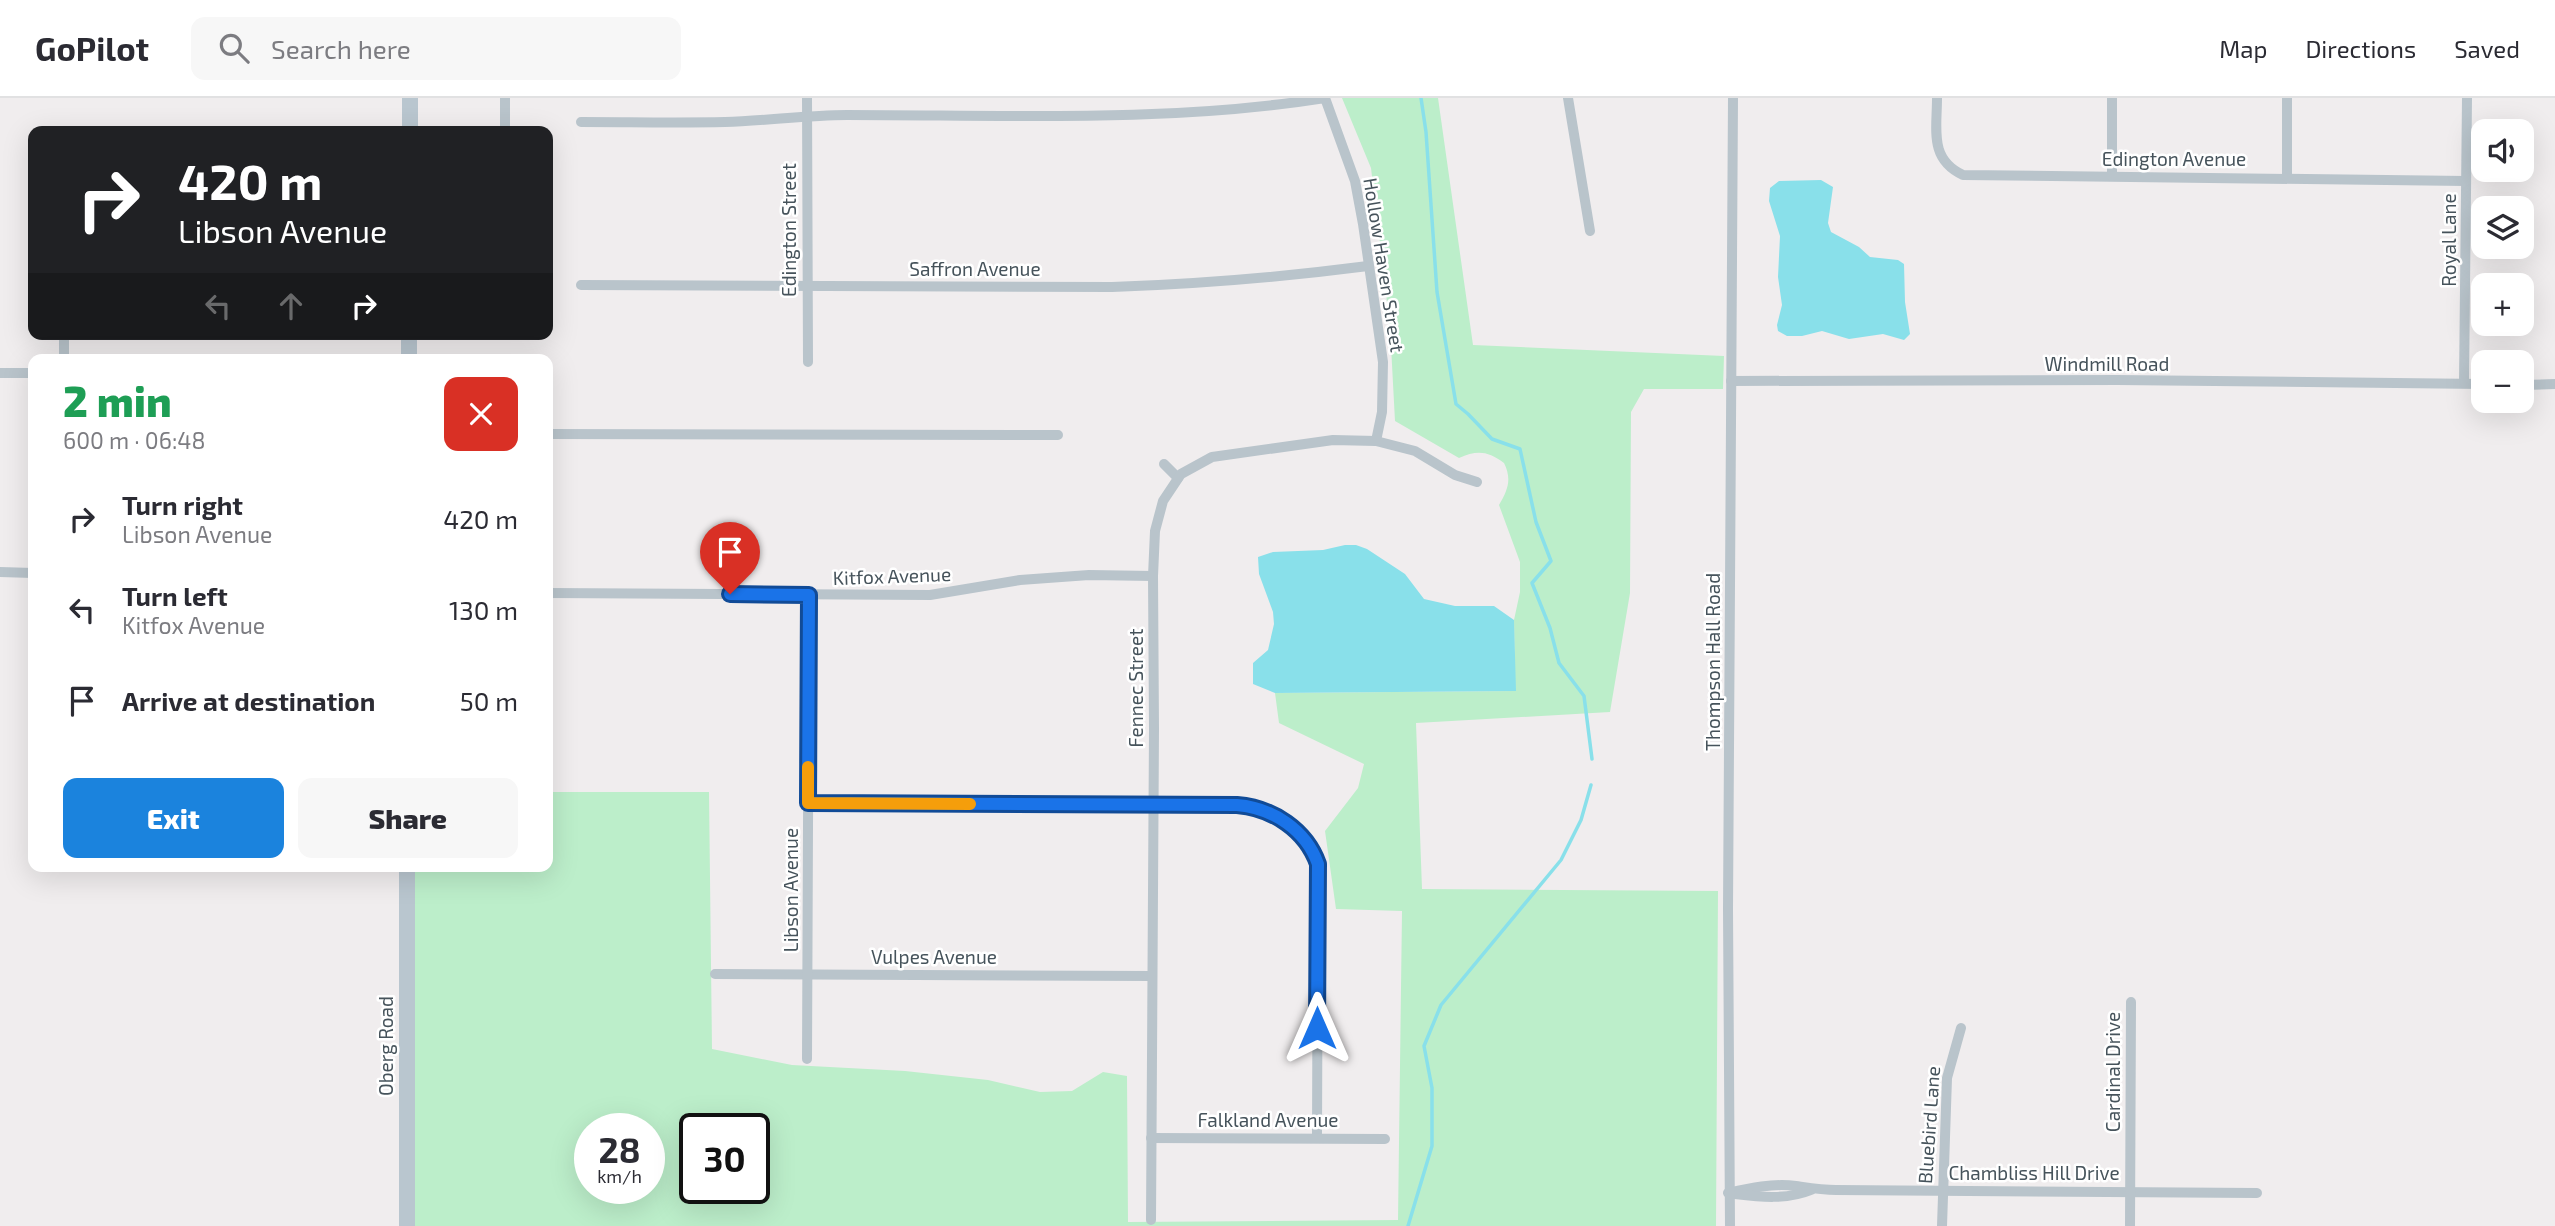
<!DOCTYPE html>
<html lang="en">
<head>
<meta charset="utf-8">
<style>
  :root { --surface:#fff; --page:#f7f7f7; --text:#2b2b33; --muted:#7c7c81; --line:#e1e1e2; --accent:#1b83dd }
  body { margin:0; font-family:"Exo 2",sans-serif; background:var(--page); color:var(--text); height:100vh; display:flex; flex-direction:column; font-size:26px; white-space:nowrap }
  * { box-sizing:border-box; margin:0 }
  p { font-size:23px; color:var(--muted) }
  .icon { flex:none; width:38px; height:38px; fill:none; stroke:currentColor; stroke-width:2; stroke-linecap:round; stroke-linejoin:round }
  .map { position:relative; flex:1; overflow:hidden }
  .sheet { position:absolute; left:28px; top:256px; width:525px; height:518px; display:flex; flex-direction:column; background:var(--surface); border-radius:14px; box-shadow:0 7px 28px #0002 }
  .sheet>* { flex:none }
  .banner { position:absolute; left:28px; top:28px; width:525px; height:214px; border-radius:14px; box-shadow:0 7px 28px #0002; background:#202124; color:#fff; overflow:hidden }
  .fabs { position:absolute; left:2471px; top:21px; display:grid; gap:14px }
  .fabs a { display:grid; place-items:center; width:63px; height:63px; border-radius:14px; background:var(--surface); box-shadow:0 7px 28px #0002; font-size:35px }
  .speed { position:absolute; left:574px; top:1015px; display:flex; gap:14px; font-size:35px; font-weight:700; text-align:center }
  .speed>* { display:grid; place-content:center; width:91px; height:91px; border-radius:50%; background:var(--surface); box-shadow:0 7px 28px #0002; line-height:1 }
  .speed small { font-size:18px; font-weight:400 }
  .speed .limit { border:4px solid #111; border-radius:10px; background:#fff; color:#111 }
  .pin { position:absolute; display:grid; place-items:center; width:60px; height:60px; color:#fff; margin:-72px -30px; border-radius:50% 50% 50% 0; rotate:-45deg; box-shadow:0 0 7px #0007 }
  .pin .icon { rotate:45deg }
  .me { position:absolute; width:77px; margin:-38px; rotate:0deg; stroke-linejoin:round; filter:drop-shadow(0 0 5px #0008) }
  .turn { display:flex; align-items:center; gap:24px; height:147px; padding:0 35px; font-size:32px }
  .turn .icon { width:91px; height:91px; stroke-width:2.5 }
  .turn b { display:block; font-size:49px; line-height:60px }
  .lanes { display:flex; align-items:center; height:66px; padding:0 35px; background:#0003; justify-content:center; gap:35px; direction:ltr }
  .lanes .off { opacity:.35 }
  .round { display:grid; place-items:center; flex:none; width:74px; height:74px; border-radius:14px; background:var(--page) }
  .headline { display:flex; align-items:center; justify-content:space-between; height:119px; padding:0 35px }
  h1 { font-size:42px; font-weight:800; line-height:52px; color:#1e9e55 }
  .primary-button { display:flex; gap:14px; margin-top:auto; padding:14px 35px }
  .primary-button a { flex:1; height:80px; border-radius:14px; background:var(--accent); color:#fff; font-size:28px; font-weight:800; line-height:80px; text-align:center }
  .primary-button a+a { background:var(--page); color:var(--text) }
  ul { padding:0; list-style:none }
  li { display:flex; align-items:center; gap:21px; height:91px; padding:0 35px }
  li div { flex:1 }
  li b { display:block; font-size:26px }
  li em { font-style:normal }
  header { display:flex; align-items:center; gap:42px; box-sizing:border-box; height:98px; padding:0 35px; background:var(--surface); border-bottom:2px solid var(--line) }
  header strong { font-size:33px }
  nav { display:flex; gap:38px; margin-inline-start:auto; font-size:24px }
  .search { width:490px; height:63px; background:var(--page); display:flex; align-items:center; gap:18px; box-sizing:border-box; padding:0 24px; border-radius:14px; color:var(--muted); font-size:26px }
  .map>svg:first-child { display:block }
</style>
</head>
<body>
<header>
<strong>GoPilot</strong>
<div class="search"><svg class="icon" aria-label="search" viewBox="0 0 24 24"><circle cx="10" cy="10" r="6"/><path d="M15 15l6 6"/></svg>Search here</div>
<nav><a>Map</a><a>Directions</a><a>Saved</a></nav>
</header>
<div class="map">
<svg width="2555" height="1128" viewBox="0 0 2555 1128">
  <rect width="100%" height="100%" fill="#f0edee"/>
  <path fill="#bceeca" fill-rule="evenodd" d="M1342,0H1438L1473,247L1724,258L1723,291H1644L1631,314L1630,495L1610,614L1416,625L1422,791L1718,793L1716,1128H399L400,768H548V694H709L712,951L792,967L905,973L988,982L1040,994L1072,993L1103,974L1127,978L1128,1124L1398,1122L1402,813L1336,811L1325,733L1358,690L1364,666L1279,625L1275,595L1515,593L1514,522L1520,494V464L1499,407C1508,392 1512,381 1504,365C1488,353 1477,352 1459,360L1395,323L1390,229L1371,70ZM590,1031H649V1090H590ZM695,1031H754V1090H695Z"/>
  <g fill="#89e0ea">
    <polygon points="1821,82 1833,89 1828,125 1831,134 1859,149 1870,159 1898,162 1904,166 1905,204 1910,236 1904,242 1883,236 1849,241 1822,233 1802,238 1787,238 1778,233 1777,227 1782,207 1778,179 1780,138 1769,103 1770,90 1779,83"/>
    <polygon points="1345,447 1356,447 1367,451 1405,476 1424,501 1455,508 1494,508 1514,522 1516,593 1275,595 1253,586 1253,565 1268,552 1274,526 1273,514 1259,476 1258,459 1273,454 1323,452"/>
  </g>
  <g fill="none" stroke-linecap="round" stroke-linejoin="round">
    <g stroke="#89e0ea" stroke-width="3.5">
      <polyline points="1421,0 1426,34 1437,194 1456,306 1468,316 1492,341 1520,351 1536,424 1551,463 1532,485 1550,530 1559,565 1584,598 1592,661"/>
      <polyline points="1408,1128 1432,1048 1432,990 1424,948 1441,907 1561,762 1581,722 1591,687"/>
    </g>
    <g stroke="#b9c4cb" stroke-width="10">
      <polyline points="505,0 505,33"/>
      <polyline points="807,0 808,264"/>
      <polyline points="1568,0 1590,133"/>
      <path d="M1937,0C1937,32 1929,61 1963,77L2466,83"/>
      <polyline points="2287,0 2287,79"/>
      <path d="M581,24C629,24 677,25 725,24C766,23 806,17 847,17C1006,17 1167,25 1325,0L1355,83L1363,126L1383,264L1382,314L1376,343"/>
      <polyline points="2112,78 2112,0"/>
      <path d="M581,187L1112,189C1198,186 1283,179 1368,168"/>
      <polyline points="64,261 64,236"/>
      <polyline points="0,275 33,275"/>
      <polyline points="1731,283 2117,282 2483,286"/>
      <polyline points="2464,285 2467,0"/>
      <polyline points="2522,287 2555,286"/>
      <polyline points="548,336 1058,337"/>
      <polyline points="1164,366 1178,380"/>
      <polyline points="0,474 33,475"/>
      <polyline points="548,495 930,497 1020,482 1089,477 1153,478"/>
      <path d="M808,705L1237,707C1273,710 1305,732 1318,766L1317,1039"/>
      <polyline points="715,876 1152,878"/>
      <polyline points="807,961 809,497"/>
      <polyline points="1151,1040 1385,1041"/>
      <path d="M1728,1095C1750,1090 1773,1085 1796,1088C1810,1090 1822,1092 1836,1092L2257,1095"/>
      <path d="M1735,1096C1760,1099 1787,1102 1811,1092"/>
      <polyline points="1151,1122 1154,631 1153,478 1155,433 1163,403 1181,376 1212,359 1333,342 1376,343 1415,353 1455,377 1477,384"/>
      <polyline points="1730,1128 1728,811 1733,0"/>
      <polyline points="1942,1128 1947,980 1961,930"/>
      <polyline points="2130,1128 2131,904"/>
    </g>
    <g stroke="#b9c6cf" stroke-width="16">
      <polyline points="410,0 410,33"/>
      <polyline points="409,261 409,236"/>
      <polyline points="407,1128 407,768"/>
    </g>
  </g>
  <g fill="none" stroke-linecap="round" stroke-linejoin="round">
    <g stroke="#114b97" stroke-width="18">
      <path id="route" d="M730,496L809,497L808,705L1237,707C1273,710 1306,732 1318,766L1317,930"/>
    </g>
    <use href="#route" stroke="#1a73e8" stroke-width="12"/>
    <polyline stroke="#f59e0b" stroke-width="12" points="808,669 808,705 970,706"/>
  </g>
  <g text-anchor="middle" stroke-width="5" stroke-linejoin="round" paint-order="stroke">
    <g font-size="19" fill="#46535b" stroke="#fff">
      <text x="2174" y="68">Edington Avenue</text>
      <text transform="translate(789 132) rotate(-90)" y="7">Edington Street</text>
      <text transform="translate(2449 142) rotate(-90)" y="7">Royal Lane</text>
      <text transform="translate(1384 167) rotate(81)" y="7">Hollow Haven Street</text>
      <text x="975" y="178">Saffron Avenue</text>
      <text x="2107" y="273">Windmill Road</text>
      <text transform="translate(892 478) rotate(-2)" y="7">Kitfox Avenue</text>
      <text transform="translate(1713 564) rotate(-90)" y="7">Thompson Hall Road</text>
      <text transform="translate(1136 590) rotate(-90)" y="7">Fennec Street</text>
      <text transform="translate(791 792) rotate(-90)" y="7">Libson Avenue</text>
      <text x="934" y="866">Vulpes Avenue</text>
      <text transform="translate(386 948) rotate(-90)" y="7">Oberg Road</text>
      <text transform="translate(2113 974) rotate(-90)" y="7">Cardinal Drive</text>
      <text x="1268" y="1029">Falkland Avenue</text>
      <text transform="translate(1929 1027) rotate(-86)" y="7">Bluebird Lane</text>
      <text x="2034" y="1082">Chambliss Hill Drive</text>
    </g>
  </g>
</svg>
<div class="fabs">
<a><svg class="icon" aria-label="sound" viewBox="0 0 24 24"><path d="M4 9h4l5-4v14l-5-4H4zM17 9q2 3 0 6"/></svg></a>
<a><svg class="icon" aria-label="layers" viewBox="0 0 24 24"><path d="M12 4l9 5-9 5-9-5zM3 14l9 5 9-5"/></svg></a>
<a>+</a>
<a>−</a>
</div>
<div class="speed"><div>28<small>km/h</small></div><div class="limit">30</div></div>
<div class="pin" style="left:730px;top:496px;background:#d93025"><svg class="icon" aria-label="arrive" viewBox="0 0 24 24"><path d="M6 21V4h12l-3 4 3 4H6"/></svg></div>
<svg class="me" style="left:1317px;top:930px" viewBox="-20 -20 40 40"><path d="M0-17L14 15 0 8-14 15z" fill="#1a73e8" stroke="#fff" stroke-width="4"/></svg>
<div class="banner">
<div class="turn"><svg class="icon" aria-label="right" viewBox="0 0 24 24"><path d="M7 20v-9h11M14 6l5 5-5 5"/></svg><div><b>420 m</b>Libson Avenue</div></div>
<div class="lanes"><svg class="icon off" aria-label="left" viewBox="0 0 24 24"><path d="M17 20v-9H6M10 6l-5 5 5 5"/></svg><svg class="icon off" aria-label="ahead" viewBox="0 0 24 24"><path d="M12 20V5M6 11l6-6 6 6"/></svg><svg class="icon" aria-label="right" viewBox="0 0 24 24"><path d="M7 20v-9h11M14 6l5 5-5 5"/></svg></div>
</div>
<section class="sheet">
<div class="headline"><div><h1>2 min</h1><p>600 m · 06:48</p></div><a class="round" style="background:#d93025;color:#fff"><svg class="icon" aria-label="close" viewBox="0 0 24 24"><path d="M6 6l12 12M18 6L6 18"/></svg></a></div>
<ul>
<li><svg class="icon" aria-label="right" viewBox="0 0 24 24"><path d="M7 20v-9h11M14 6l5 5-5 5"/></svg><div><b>Turn right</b><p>Libson Avenue</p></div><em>420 m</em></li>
<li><svg class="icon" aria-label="left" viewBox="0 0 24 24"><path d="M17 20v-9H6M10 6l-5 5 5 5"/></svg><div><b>Turn left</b><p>Kitfox Avenue</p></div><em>130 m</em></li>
<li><svg class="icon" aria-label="arrive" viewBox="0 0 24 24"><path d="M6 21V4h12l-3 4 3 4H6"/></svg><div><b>Arrive at destination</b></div><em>50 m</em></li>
</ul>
<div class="primary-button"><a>Exit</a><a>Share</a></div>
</section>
</div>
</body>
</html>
